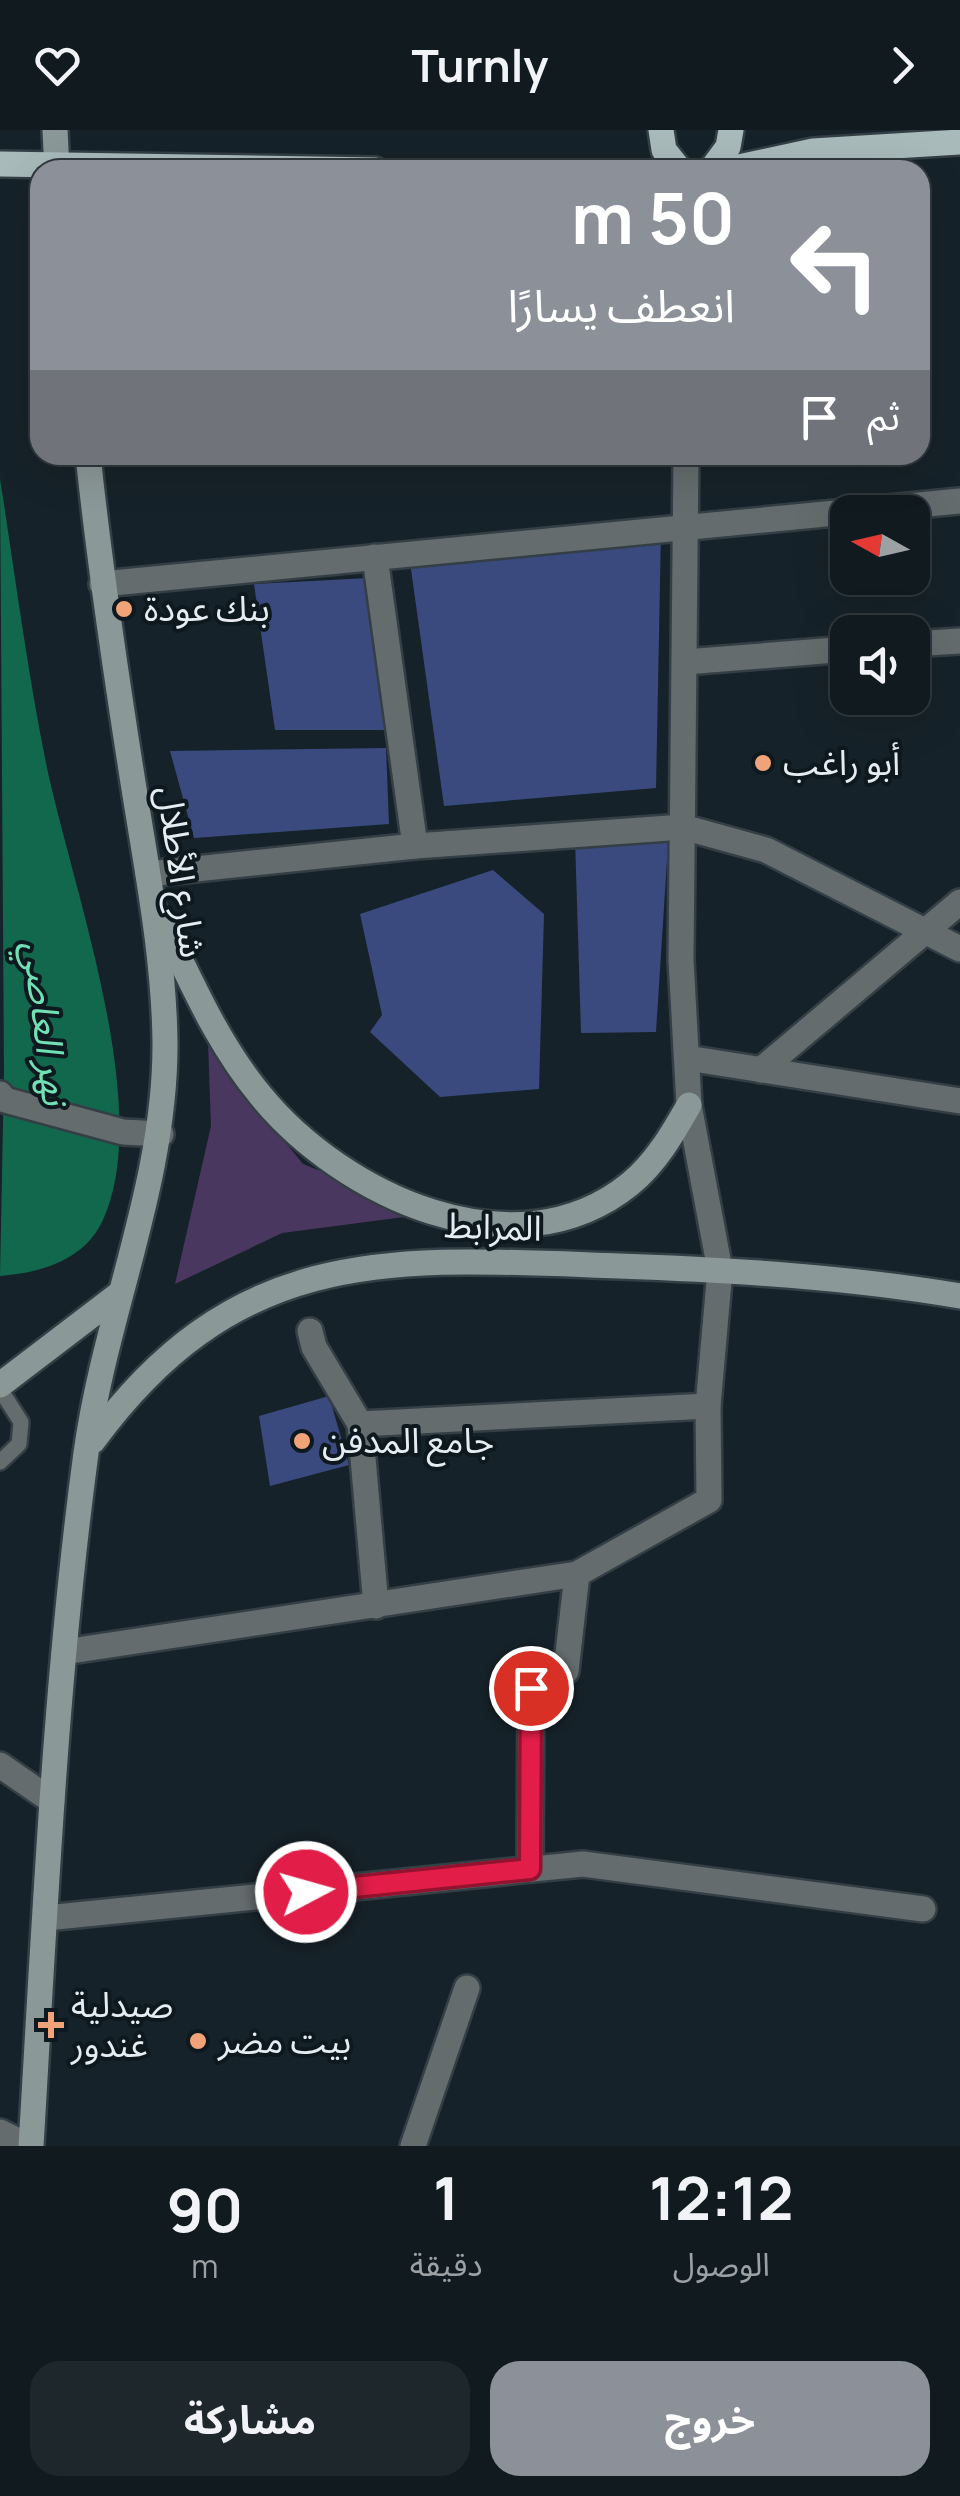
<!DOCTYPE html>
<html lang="ar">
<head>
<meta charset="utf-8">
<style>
  :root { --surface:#101a1f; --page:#1e272c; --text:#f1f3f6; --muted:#9ca1a4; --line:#30383d; --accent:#8c9099 }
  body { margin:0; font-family:Manrope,"Noto Sans Arabic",sans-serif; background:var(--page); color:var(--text); direction:rtl; height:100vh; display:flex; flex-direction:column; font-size:38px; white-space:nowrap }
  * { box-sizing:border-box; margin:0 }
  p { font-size:32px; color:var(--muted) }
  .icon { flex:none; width:55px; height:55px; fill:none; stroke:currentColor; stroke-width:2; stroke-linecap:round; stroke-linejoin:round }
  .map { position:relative; height:2016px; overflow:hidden; direction:ltr }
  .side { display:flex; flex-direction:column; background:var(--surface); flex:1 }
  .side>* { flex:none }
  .guide { position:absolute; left:30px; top:30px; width:900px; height:305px; border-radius:30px; box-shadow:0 10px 40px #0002,0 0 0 2px var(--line); direction:rtl; background:#8c9099; color:#fff; overflow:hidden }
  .needle { width:65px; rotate:278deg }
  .tools { position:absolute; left:830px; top:365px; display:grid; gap:20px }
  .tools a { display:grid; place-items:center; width:100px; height:100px; border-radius:20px; background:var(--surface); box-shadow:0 10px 40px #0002,0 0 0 2px var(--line); font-size:50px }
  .pin { position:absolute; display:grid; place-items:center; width:85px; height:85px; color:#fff; margin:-42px; border:5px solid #fff; border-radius:50%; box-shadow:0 2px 10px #0007 }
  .me { position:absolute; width:110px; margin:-55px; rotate:84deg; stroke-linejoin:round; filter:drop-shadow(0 0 8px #0008) }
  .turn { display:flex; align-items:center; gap:35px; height:210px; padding:0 30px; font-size:45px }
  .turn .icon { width:130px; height:130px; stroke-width:2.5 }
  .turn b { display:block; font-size:70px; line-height:85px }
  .then { display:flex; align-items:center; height:95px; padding:0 30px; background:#0003; gap:20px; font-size:38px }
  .eta { display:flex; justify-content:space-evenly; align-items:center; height:170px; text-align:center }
  .eta b { font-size:60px; font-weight:700; line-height:70px }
  .cta { display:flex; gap:20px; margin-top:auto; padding:20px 30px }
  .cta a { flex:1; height:115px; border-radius:30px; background:var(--accent); color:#fff; font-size:40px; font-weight:700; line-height:115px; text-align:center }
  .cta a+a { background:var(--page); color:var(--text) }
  header { display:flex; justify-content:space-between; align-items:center; height:130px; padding:0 30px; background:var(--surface); font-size:45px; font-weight:700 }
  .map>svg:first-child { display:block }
</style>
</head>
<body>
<header><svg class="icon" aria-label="forward" viewBox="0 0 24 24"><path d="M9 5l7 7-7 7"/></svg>Turnly<svg class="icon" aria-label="heart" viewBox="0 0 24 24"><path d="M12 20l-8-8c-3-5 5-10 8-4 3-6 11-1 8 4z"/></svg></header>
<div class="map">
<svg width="960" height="2016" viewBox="0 0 960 2016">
  <rect width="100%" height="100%" fill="#162229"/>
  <polygon fill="#4a3760" points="207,884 246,964 303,1034 427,1084 282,1103 175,1154 211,996"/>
  <path fill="#12684c" d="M0,349C15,444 27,539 46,633C70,752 156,980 102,1092C83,1131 39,1143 0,1146L4,942Z"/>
  <g fill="#3a4a7f">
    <polygon points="661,401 656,658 444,676 410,432"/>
    <polygon points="369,448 387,600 275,600 254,454"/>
    <polygon points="386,618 389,694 194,708 170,621"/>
    <polygon points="669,699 656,902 581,903 575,708"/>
    <polygon points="493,740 544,784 539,959 440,967 370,902 382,885 360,784"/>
    <polygon points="329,1266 349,1335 270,1356 259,1286"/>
  </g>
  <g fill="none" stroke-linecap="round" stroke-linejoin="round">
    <g stroke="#333e45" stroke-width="20">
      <polyline id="lane" points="0,1259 21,1292 19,1314 0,1332"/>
    </g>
    <g stroke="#333e45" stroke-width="30">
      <g id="street">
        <polyline points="375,427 415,716"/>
        <polyline points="102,454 960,371"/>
        <polyline points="912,514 960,511"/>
        <polyline points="685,532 848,519"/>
        <polyline points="148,744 415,716 683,697 766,720 960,819"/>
        <polyline points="687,928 960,971"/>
        <polyline points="761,940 960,772"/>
        <polyline points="0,964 5,970 123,1002 161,1004"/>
        <polyline points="310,1201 314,1217 360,1294"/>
        <polyline points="376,1476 360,1294 708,1276"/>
        <polyline points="64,1522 577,1444 709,1370 708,1276 720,1140 689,975 681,830 686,325"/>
        <polyline points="0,1635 52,1671"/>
        <polyline points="530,1739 531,1559 566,1541 577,1444"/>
        <polyline points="46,1788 583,1734 923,1779"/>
        <polyline points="0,2002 28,2016"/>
        <polyline points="413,2016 467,1858"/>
      </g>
    </g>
    <g stroke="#333e45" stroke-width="30">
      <g id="secondary">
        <polyline points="55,0 57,40"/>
        <path d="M160,788C191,850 216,912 261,966C342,1065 515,1147 630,1054C656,1033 673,1003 689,975"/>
        <polyline points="0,1255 118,1165"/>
        <path d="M93,1311C239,1111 397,1128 619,1136C733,1140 847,1147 960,1166"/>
        <path d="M31,2016C45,1785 55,1553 86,1323C105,1184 166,1053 165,912C164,829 148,746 135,665C117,552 100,439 88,325"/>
      </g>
    </g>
    <g stroke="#333e45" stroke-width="30">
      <g id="primary">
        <polyline points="661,0 664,20 680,40"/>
        <polyline points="0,34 375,40"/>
        <polyline points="711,40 728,17 731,0"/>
        <polyline points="725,40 813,21 960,12"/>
      </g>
    </g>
    <use href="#lane" stroke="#646c6d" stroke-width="15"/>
    <use href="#street" stroke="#646c6d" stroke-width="25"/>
    <use href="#secondary" stroke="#8b9898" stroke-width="25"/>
    <use href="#primary" stroke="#a9babb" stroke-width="25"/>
  </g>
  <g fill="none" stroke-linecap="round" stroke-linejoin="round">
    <g stroke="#92132f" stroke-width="25">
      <polyline id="route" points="306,1762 530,1739 531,1558"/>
    </g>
    <use href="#route" stroke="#e11d48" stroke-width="18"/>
  </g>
  <g fill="#f0a278" stroke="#0d191f" stroke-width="4">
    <circle cx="124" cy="479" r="10"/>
    <circle cx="763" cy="633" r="10"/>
    <circle cx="302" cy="1311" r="10"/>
    <path d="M46 1880h10v10h10v10h-10v10h-10v-10h-10v-10h10z"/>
    <circle cx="198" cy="1911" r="10"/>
  </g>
  <g text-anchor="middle" stroke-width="8" stroke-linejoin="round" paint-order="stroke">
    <g font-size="35" fill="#e5edf2" stroke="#0d191f" text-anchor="start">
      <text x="144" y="491">بنك عودة</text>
      <text x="783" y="645">أبو راغب</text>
      <text x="322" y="1323">جامع المدفن</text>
      <text x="71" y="1887">صيدلية<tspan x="71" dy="40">غندور</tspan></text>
      <text x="218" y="1923">بيت مضر</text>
    </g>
    <g font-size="35" fill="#e5edf2" stroke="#0d191f">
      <text transform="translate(181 742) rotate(82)" y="12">شارع الأطلال</text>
      <text transform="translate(493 1097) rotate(2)" y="12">المرابط</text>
    </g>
    <g font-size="38" font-style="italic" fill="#71e0b4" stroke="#0d191f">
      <text transform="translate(46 893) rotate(83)" y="13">نهر العاصي</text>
    </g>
  </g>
</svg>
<div class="tools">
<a><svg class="needle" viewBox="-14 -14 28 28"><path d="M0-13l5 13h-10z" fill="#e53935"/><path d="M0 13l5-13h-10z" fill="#9ca1a4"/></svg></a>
<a><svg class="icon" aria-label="sound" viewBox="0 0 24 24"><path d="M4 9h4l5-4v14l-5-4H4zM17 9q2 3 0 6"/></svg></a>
</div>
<div class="pin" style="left:531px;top:1558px;background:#d93025"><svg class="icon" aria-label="arrive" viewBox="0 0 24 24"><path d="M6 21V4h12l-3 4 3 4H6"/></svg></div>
<svg class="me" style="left:306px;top:1762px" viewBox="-20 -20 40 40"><circle r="17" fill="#e11d48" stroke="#fff" stroke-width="3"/><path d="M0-11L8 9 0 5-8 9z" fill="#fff"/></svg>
<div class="guide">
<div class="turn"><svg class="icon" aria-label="left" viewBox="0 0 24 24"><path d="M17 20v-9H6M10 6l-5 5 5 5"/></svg><div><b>50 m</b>انعطف يسارًا</div></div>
<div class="then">ثم<svg class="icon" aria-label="arrive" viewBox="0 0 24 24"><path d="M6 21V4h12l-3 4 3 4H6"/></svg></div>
</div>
</div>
<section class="side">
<div class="eta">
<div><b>12:12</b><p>الوصول</p></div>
<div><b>1</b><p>دقيقة</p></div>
<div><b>90</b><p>m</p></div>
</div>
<div class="cta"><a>خروج</a><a>مشاركة</a></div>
</section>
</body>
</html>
